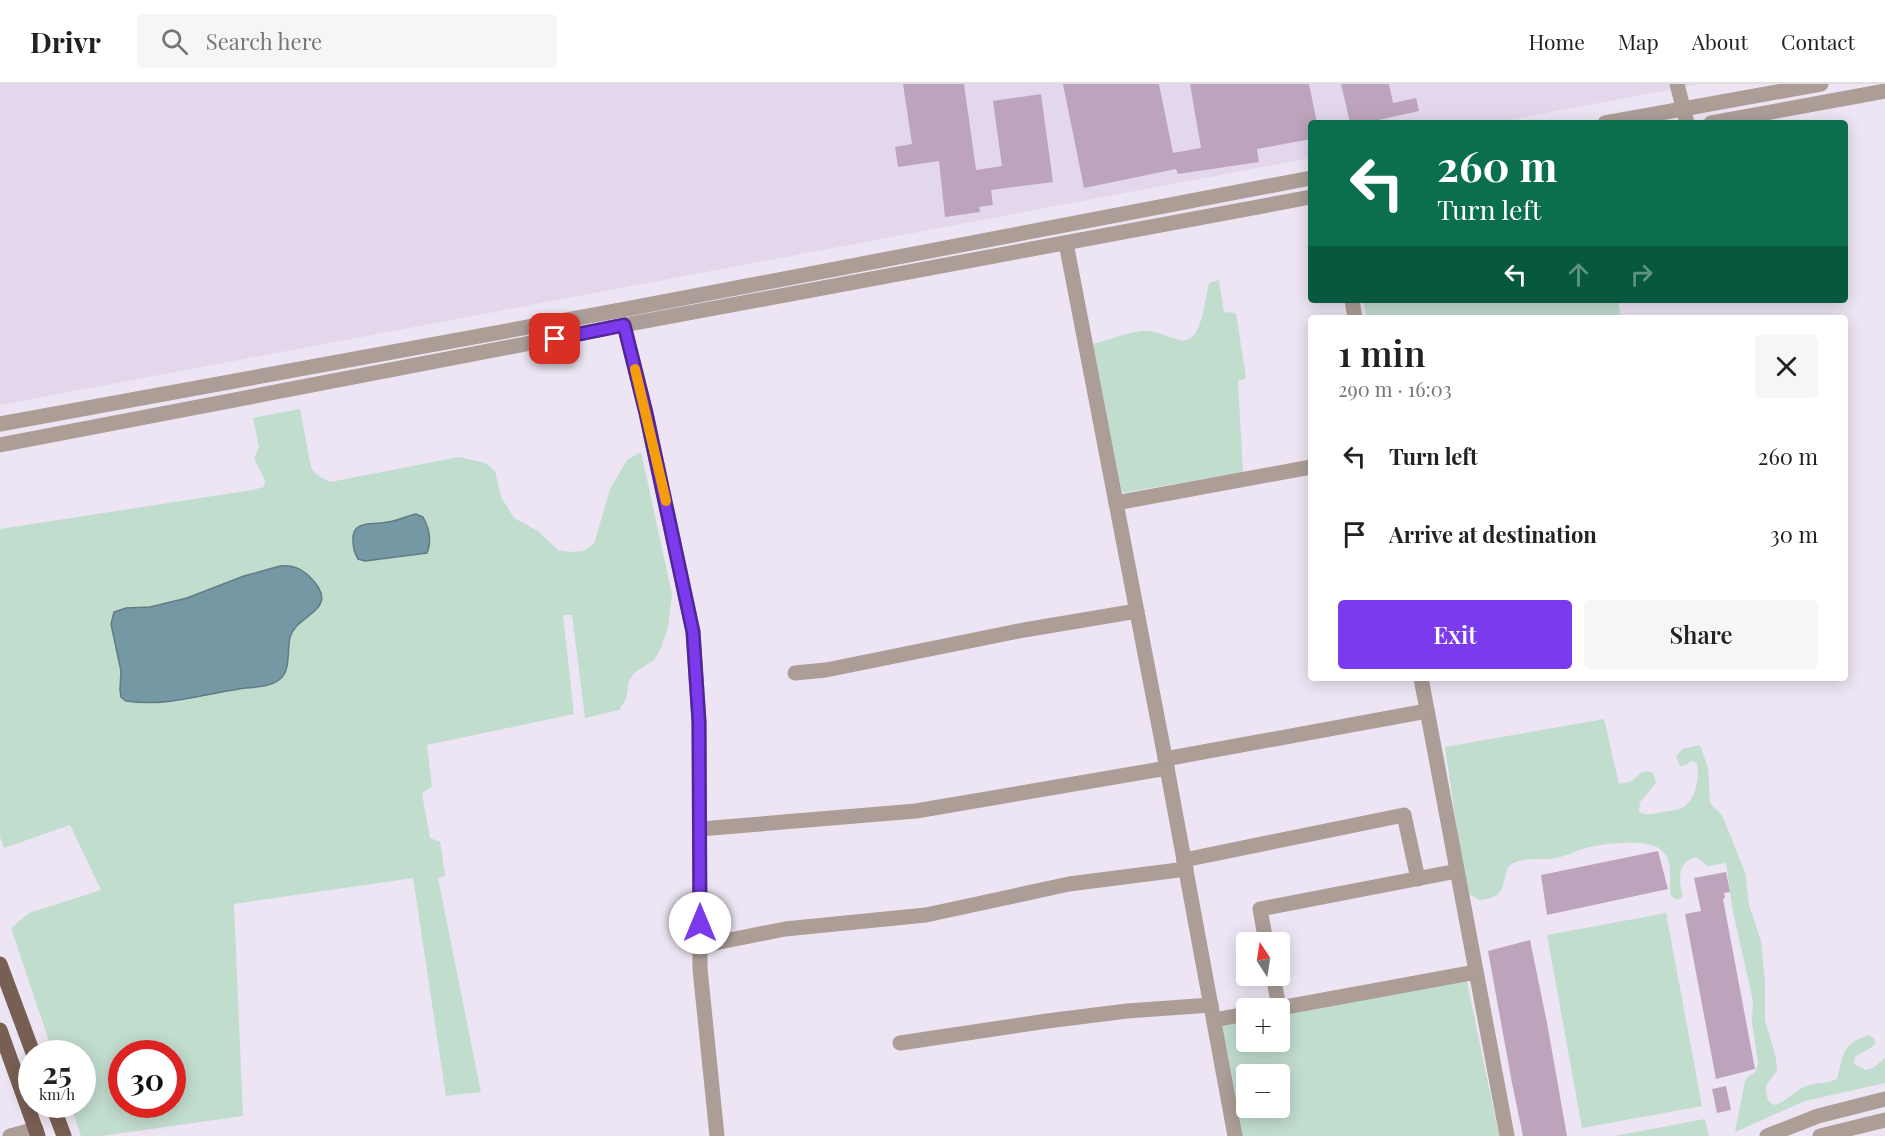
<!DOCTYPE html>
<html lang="en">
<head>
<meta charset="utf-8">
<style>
  :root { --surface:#fff; --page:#f6f6f6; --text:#222; --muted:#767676; --line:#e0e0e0; --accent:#7c3aed }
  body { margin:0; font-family:"Playfair Display",serif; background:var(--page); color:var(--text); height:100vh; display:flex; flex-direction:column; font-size:22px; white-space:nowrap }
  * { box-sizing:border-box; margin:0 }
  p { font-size:20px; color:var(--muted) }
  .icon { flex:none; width:33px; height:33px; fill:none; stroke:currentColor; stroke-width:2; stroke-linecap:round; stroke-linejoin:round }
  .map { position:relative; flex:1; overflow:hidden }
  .panel { position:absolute; left:1308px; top:231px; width:540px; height:366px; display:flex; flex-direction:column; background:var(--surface); border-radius:6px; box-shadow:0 3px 15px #0003 }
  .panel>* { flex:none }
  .hud { position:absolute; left:1308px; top:36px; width:540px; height:183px; border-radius:6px; box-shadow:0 3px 15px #0003; background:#0b6e4f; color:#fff; overflow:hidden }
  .needle { width:39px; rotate:348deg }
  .tools { position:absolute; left:1236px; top:848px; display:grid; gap:12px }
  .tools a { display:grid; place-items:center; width:54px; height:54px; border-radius:6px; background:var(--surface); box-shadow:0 3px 15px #0003; font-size:30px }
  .speed { position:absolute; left:18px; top:956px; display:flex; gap:12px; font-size:30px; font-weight:700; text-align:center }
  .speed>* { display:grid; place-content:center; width:78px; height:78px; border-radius:50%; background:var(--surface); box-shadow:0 3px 15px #0003; line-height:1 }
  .speed small { font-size:15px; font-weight:400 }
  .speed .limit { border:9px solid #d22; background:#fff; color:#111 }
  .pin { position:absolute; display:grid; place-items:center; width:51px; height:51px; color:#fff; margin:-26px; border-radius:12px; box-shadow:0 3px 9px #0006 }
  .me { position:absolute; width:66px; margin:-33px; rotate:0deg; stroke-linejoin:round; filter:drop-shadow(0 0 4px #0008) }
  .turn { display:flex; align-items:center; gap:21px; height:126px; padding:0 30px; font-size:27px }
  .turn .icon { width:78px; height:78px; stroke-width:2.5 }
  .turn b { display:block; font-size:42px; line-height:51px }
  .lanes { display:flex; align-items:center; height:57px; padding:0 30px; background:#0003; justify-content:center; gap:30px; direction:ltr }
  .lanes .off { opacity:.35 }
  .round { display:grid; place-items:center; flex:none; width:63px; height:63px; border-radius:6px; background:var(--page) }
  .headline { display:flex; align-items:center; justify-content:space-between; height:102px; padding:0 30px }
  h1 { font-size:36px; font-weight:600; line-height:45px }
  .button { display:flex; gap:12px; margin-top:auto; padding:12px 30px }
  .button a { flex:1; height:69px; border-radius:6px; background:var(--accent); color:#fff; font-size:24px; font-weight:600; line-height:69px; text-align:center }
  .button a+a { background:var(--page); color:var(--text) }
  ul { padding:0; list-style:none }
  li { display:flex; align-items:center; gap:18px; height:78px; padding:0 30px }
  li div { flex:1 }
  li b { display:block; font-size:22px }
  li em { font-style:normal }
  header { display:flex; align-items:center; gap:36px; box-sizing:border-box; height:84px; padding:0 30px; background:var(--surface); border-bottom:2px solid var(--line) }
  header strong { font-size:28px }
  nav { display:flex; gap:33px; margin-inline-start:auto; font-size:21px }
  .search { width:420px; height:54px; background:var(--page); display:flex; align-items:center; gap:15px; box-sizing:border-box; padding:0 21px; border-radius:6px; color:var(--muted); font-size:22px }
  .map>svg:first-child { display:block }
</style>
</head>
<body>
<header>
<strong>Drivr</strong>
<div class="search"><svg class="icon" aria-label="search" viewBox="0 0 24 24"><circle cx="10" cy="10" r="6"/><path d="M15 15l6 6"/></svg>Search here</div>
<nav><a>Home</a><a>Map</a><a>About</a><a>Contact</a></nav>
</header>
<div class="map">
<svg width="1885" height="1052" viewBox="0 0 1885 1052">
  <rect width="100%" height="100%" fill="#ede5f3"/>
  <polygon fill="#e3d7ec" points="0,0 1700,0 1494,39 1311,39 1311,74 0,321"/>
  <g fill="#c1ddce" fill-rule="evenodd">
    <path d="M1219,196L1224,228L1236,229L1246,294L1238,297L1243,388L1122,409L1093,260C1109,256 1127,248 1143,247C1157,246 1167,253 1180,256C1202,262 1205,214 1209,199Z"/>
    <polygon points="1363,216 1618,216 1621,234 1367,234"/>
    <path d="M300,325L311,383C315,391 322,394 330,398L459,373L485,379L495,387L501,413L514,434L538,447L558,466L571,468L583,467L594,460L610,405L627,376L641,368L672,510L668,544L660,566L654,576L634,589L629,597L626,615L619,626L585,634L572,531H563L574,630L427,661L432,703L422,709L430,754L440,758L445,792L438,794L481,1008L446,1012L413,794L234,820L243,1032L101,1052H81L70,1020H82V969H53L11,844L29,829L101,806L70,741L4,764L0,753V445L252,406L264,403L265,397L254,374L259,363L253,334ZM122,969H172V1020H122Z"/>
    <path d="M1604,635L1619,700C1622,699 1626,699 1630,698C1639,692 1640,684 1653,689L1656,699L1640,718L1639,728C1647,732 1653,730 1662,728C1667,727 1675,726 1680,725C1696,719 1700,692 1697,679L1691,677L1686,681L1680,682L1676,673L1682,665L1700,661L1708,684L1710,719L1722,731L1745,788L1749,821L1761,857L1765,900V936L1776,974L1777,987C1768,1000 1762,1000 1769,1018L1775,1021C1787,1017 1793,1008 1804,1003C1815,998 1827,1000 1837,995C1844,972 1840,961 1868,951L1873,953L1876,959L1872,963L1855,973L1854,980L1866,986L1873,984L1885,974V999L1805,1017L1735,1048L1745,997L1749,992L1755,988L1758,979L1752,938L1753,917L1733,828L1726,779L1708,782L1696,773C1676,778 1679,798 1683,813L1677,816L1671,812C1668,796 1675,776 1660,765C1645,754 1596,760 1579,766C1571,769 1565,772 1557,774C1540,777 1522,771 1508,783C1501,804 1506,813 1479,816L1469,810L1460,766L1445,663Z"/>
    <polygon points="1666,829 1702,1022 1582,1044 1547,851"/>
    <path d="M1466,893L1499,1052H1241L1220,941L1246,936V957H1280V930ZM1246,990H1280V1023H1246Z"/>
    <polygon points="1705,1035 1709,1052 1614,1052"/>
  </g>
  <g fill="#7499a4" stroke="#627b85" stroke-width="1.5">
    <path d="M416,430L423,433C429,444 432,457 427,469L365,477L358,475C355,470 353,464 353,457C351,435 374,441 388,438C398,437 406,432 416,430Z"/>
    <path d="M280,482C293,481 300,484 309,492C344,526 297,529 290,553C287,566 291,588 279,596C268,604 251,603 239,605C201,611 164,623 126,617L121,613L120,606L121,587L111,540L114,528L126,524L150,523L187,514L244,492Z"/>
  </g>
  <g fill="#bda4bc">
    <polygon points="903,0 964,0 976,86 1002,82 993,17 1041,10 1053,98 991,106 993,121 979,123 980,128 945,133 939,77 898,83 895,63 912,60"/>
    <polygon points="1063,0 1159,0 1173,69 1201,64 1190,0 1309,0 1317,39 1311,39 1311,55 1257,65 1259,78 1178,90 1176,85 1084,104"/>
    <polygon points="1341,0 1389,0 1393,19 1416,14 1419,27 1365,39 1350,39"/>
    <polygon points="1658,767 1668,805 1547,831 1541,791"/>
    <polygon points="1726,788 1730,808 1724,809 1725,814 1723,815 1755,985 1716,995 1685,830 1701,827 1694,794"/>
    <polygon points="1530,856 1547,939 1567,1052 1523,1052 1512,999 1488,867"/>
    <polygon points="1726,1002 1731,1026 1717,1029 1712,1005"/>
  </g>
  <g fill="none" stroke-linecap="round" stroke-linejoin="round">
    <g stroke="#ac9d97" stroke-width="15">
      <polyline points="1677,0 1687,39"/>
      <polyline points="1605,39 1821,0"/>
      <polyline points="1711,39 1885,7"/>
      <polyline points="1066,159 1167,684 1235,1052"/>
      <polyline points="1352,216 1355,234"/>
      <polyline points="624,241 646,329 693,547 699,638 700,885 717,1052"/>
      <polyline points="0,340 621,226 1311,94"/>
      <polyline points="0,361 624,241 1311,113"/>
      <polyline points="1116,419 1311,383"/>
      <polyline points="795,589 826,586 1024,546 1137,527"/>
      <polyline points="1421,594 1507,1052"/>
      <polyline points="1165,675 1427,627"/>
      <polyline points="700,745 916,727 1167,684"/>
      <polyline points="1184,776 1404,731 1418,795"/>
      <polyline points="1266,858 1260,825 1457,787"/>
      <polyline points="700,862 785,845 926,831 1069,800 1186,785"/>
      <polyline points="1273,891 1279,924"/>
      <polyline points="1280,924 1476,888"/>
      <polyline points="1214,936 1246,930"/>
      <polyline points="900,959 1047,937 1127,927 1211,921"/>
      <polyline points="10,1052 36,1045"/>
      <polyline points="1767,1052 1818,1032 1885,1015"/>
      <polyline points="1820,1052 1885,1036"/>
    </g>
    <g stroke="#785f54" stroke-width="15">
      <polyline points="0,880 33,969"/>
      <polyline points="0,946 38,1052"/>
      <polyline points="52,1020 64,1052"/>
    </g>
  </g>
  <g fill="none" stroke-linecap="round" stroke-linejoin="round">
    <g stroke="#51269a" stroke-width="15">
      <polyline id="route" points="555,255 624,241 646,329 693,548 699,638 700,839"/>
    </g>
    <use href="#route" stroke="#7c3aed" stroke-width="10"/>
    <polyline stroke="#f59e0b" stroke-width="10" points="635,285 666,417"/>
  </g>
</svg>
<div class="tools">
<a><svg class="needle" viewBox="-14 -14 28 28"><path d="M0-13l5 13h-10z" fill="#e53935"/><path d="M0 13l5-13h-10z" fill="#767676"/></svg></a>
<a>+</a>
<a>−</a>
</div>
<div class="speed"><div>25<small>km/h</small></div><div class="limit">30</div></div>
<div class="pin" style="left:555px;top:255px;background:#d93025"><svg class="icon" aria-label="arrive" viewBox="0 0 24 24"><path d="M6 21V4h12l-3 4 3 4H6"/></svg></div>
<svg class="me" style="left:700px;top:839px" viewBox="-20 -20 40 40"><circle r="19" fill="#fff"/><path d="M0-13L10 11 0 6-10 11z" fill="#7c3aed"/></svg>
<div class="hud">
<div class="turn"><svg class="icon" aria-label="left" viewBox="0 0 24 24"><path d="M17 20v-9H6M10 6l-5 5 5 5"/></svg><div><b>260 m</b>Turn left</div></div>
<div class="lanes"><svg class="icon" aria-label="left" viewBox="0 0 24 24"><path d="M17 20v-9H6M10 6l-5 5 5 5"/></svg><svg class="icon off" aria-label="ahead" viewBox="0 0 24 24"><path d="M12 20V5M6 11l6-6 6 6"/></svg><svg class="icon off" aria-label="right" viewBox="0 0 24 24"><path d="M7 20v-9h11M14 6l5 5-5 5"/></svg></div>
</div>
<section class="panel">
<div class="headline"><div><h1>1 min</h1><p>290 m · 16:03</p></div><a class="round"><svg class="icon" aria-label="close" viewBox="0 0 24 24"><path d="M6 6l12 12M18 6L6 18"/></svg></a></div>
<ul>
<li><svg class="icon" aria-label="left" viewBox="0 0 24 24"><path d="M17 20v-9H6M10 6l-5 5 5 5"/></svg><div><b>Turn left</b></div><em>260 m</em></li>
<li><svg class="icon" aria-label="arrive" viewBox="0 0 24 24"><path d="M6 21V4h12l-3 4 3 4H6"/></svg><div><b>Arrive at destination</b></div><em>30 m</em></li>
</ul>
<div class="button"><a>Exit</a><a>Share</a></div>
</section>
</div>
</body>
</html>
